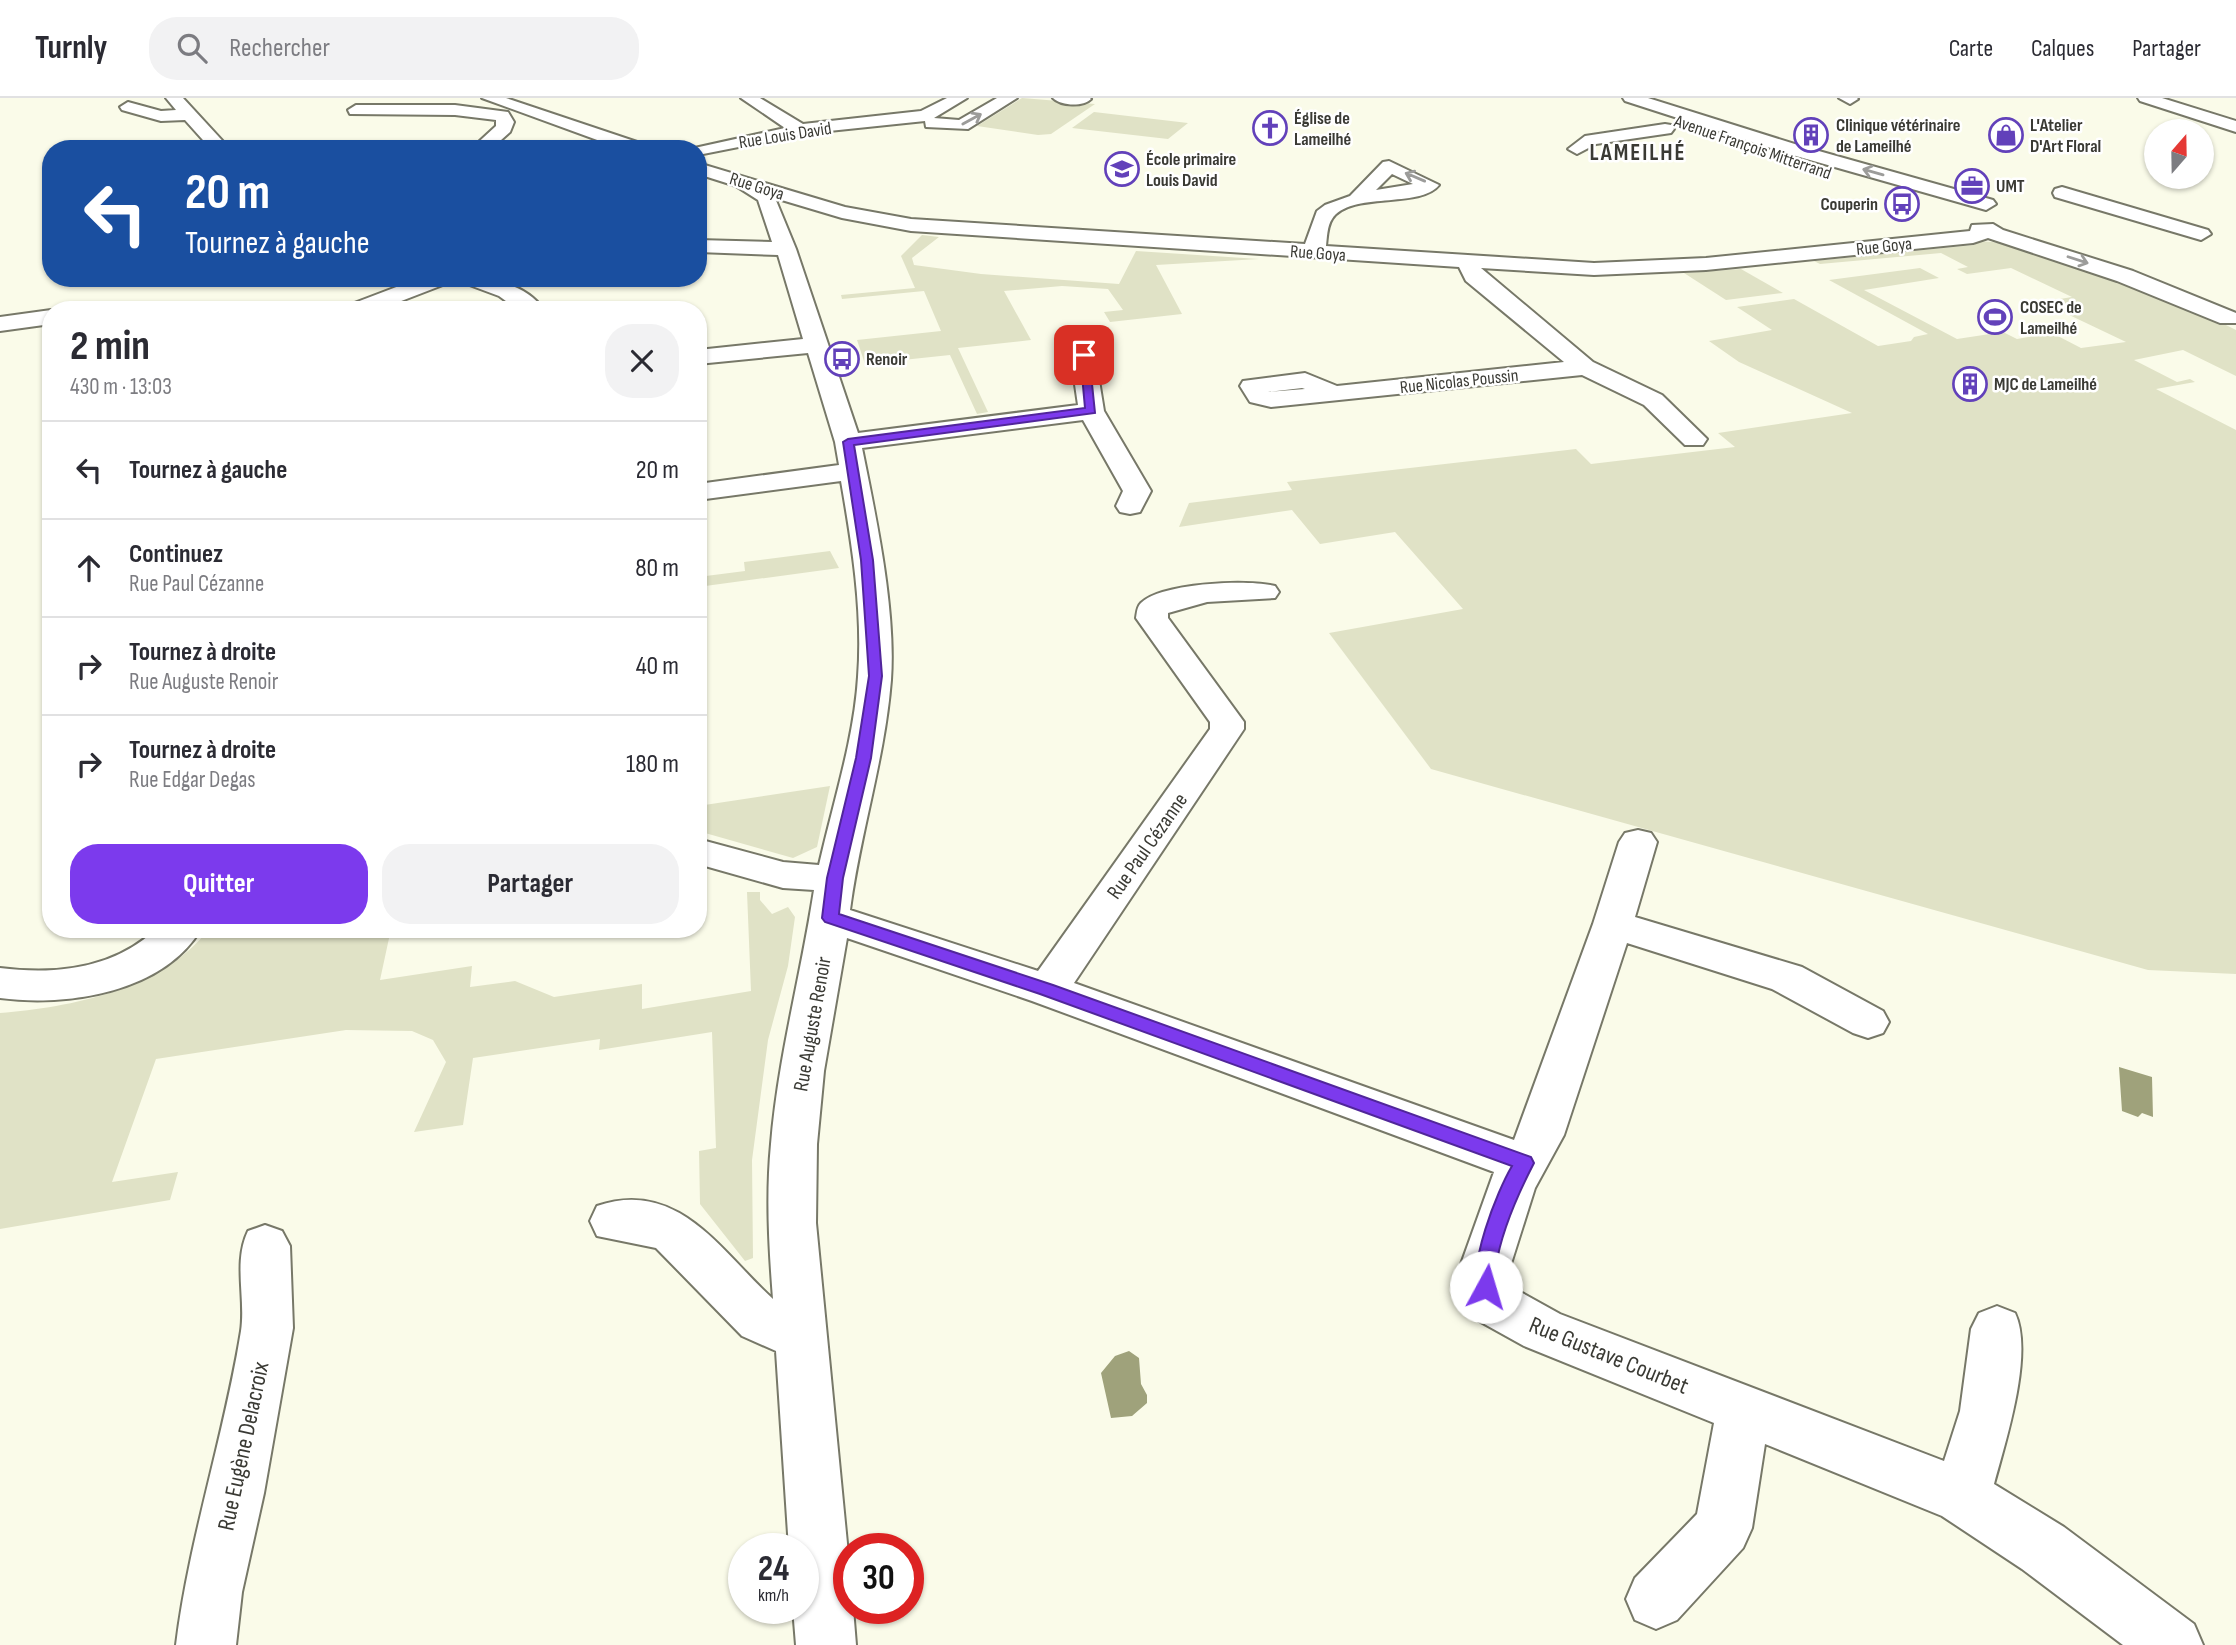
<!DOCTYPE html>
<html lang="fr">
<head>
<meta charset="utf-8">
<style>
  :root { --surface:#fff; --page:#f2f2f3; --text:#2b2b33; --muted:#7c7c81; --line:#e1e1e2; --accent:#7c3aed }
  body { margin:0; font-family:"Sofia Sans Condensed",sans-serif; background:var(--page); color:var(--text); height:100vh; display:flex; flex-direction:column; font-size:26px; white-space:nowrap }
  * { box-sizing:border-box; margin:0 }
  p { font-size:23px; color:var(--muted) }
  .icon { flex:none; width:38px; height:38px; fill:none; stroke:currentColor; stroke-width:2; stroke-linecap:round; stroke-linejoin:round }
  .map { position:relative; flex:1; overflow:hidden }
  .sheet { position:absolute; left:42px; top:203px; width:665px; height:637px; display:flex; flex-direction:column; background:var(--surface); border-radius:28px; box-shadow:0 2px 5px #0004 }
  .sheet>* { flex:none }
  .guide { position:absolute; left:42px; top:42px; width:665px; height:147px; border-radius:28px; box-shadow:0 2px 5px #0004; background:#1a4fa0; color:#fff; overflow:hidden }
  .needle { width:46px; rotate:20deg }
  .fabs { position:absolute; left:2144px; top:21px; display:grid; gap:14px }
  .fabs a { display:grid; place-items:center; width:70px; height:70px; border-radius:50%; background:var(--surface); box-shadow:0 2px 5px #0004; font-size:35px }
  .speed { position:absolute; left:728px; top:1435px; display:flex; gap:14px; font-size:35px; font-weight:700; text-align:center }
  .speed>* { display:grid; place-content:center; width:91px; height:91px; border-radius:50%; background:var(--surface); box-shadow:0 2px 5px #0004; line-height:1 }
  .speed small { font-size:18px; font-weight:400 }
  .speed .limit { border:10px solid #d22; background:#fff; color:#111 }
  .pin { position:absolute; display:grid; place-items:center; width:60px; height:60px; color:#fff; margin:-30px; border-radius:14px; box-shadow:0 4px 10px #0006 }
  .me { position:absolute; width:77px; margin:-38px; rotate:6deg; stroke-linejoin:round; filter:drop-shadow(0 0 5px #0008) }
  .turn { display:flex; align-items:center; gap:24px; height:147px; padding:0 28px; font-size:32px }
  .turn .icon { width:91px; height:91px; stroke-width:2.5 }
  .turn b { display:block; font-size:49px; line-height:60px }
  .round { display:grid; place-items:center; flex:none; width:74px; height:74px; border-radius:28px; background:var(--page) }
  .summary { display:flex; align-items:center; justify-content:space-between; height:119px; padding:0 28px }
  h1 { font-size:42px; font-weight:700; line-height:52px }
  .primary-button { display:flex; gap:14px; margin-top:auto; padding:14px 28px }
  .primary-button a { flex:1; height:80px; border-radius:28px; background:var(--accent); color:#fff; font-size:28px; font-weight:700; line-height:80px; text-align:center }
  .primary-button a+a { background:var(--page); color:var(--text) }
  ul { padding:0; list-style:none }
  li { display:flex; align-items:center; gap:21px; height:98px; padding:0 28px; border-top:2px solid var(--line) }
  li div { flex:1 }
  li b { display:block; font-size:26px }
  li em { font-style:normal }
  header { display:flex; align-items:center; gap:42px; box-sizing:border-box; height:98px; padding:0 35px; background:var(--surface); border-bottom:2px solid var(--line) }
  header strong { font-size:33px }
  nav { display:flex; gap:38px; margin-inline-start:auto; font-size:24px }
  .search { width:490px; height:63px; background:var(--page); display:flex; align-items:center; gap:18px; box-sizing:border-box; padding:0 24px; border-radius:28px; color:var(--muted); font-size:26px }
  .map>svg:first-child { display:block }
</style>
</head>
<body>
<header>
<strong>Turnly</strong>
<div class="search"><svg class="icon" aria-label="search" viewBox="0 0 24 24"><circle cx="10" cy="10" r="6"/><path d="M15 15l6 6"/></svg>Rechercher</div>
<nav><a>Carte</a><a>Calques</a><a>Partager</a></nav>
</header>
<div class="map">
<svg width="2236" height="1547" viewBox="0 0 2236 1547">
  <rect width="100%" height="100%" fill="#fafbe9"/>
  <g fill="#e0e2c6">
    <polygon points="1022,0 1095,6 1051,36 1038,37 977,28"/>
    <polygon points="1094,14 1188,25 1168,41 1072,30"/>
    <polygon points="922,137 939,139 912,160 914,167 981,176 1119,186 1136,153 1259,161 1156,167 1182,216 1110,224 1104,214 1123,212 1108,191 1062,188 1004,193 1031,242 958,250 988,314 977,316 950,257 865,266 857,242 941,233 924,193 842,201 841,197 915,190 901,158"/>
    <path d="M1979,143C2054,147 2168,198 2236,232V278L2183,252L2134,262L2177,284L2190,281L2195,284L2156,291L2236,332V876L2148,872L1431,671L1329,535L1463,511L1395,434L1320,446L1292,412L1179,429L1189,405L1292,392L1287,384L1576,351L1591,366L1735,349L1718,335L1852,315L1739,264L1709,243L1772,232L1737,209L1794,201L1878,248L1911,243L1914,239L1928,236L1829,182L1920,170L1939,180L1864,192L1957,241L2003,234L2017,241L2052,235L2081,250L2126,244L2042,204L2072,199L2011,170L1967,176L1957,171L1968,169L1941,155L1820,166L1814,163L1974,147Z"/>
    <polygon points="1741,171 1783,195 1726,202 1684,175"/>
    <polygon points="830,453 839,470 698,489 698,479 745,473 744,464"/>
    <polygon points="830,688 817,749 793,760 698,733 698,708"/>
    <path d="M747,794H760V802L772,816L788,809L795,819L788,868L768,942L752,1062L753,1160L745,1163L700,1106L699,1053L716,1050L712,934L599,952L600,941L473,960L463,1027L414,1034L446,964L433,942L412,933L346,932L156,961L112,1084L178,1074L170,1102L0,1131V915C72,909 161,892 209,831H349L348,837L391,831L380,882L472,868L470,889L515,883L554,899L642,886V911L751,893Z"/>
  </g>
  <g fill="#9fa27b">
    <polygon points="2119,969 2152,979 2153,1019 2142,1015 2138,1019 2122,1013"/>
    <polygon points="1129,1253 1139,1260 1141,1286 1147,1297 1147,1305 1132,1318 1111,1320 1101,1275 1115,1258"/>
  </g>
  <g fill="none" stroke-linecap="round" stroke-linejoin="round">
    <g stroke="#777868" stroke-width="4">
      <g id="minor">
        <polygon points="166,0 183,0 230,51 211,51 185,22 161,23 122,12 120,9 128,4 161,13 176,12"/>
        <polygon points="482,0 506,0 646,47 649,51 622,51"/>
        <polygon points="741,0 760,0 803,26 921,13 947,0 967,0 934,20 959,22 997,0 1017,0 968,31 926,29 925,23 810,35 698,57 698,51 690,51 785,30"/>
        <path d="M1053,0H1090L1091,1C1083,9 1061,8 1053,0Z"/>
        <polygon points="1623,0 1648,0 1801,48 1993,102 1996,106 1986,112 1979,110 1789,56 1625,3"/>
        <polygon points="1839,0 1857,0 1858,1 1850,6"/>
        <polygon points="2138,0 2162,0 2236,23 2236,34 2140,3"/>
        <polygon points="356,7 455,7 508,14 514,24 510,34 491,51 471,51 496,28 496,22 455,17 350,16 348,12"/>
        <polygon points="1665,26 1671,27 1674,31 1671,35 1596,46 1577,56 1568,51 1585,38"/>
        <path d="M1389,63L1439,87C1420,111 1350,93 1332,121C1327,128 1327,140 1326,148L1594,165L1706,160L1970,133L1972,127L1993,126L2003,132L2133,173L2236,215V225H2220L2117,183L1988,140L1973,145L1706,172L1594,177L1481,170L1593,264L1662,297L1707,341L1703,347H1685L1644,307L1582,277L1271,309L1250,304L1240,288L1243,283L1305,275L1337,288L1564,264L1466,183L1459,169L911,133L842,120L775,100L796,151L858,335L1078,307L1068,239L1072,234H1088L1092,239L1104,313L1151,393L1140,414L1130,416L1120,414L1116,408L1123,393L1083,322L862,350C876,419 896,512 891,582C885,660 860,735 850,812L1038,873L1210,631V624L1136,520C1137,514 1137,509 1141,505C1161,485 1248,481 1275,488L1279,494L1275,500L1207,504L1168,515V520L1244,624V631L1074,885L1514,1042L1593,826L1619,744L1625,735L1638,732L1651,735L1657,744L1635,819L1802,869L1883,913L1889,924L1883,935L1868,940L1853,935L1772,891L1627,845L1564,1037L1535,1090L1510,1169L1511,1185L1515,1191L1560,1216L1944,1363L1960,1313L1971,1231L1979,1215L1997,1208L2015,1215C2034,1255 2006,1342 1994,1386L2064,1429L2194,1526L2203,1547H2123L2022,1471L1942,1418L1765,1346L1752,1430L1743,1450L1677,1522L1656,1531L1635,1522L1626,1501L1635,1480L1697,1416L1714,1325L1524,1248L1479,1223L1461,1189L1460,1169L1494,1074L1032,903L847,840L824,973L817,1046L816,1125L849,1466V1510H853L856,1547H796L793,1510H803V1451H789L776,1253L742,1238L656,1150L597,1138L590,1123L597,1108C679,1080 721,1154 773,1201C769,1149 766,1098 771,1046C778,960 801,877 814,792L783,790L698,766V741L783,764L819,767C833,705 854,642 858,579C863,514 852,446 841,383L698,402V386L839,367L835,344L808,255L698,266V252L803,241L778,157L698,154V142L772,144L758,102L736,88L698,76V65L845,109L911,121L1305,146L1317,113L1325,107L1350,98L1383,64ZM1392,76L1413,86L1376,92ZM1302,290L1305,291L1268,294Z"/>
        <polygon points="2062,89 2208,132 2211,136 2201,142 2055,99 2053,95 2055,91"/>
        <polygon points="420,180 451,180 448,185 378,212 346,212 349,207"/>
        <path d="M461,180C492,180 525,185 544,212H518L499,198L464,185Z"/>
        <polygon points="51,212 51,226 0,233 0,219"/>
        <path d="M156,831H201C163,895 66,909 0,900V870C55,877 114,871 156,831Z"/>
        <path d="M265,1127L282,1133L290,1148L293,1230L264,1395L242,1494L236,1547H176C189,1441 224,1339 241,1233C246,1200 233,1164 248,1133Z"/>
      </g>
    </g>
    <use href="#minor" fill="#fff" fill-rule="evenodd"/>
  </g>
  <defs><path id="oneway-shaft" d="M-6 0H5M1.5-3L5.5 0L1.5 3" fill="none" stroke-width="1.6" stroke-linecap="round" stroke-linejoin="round" transform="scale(1.75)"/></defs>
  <g stroke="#9c9c9a">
    <use href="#oneway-shaft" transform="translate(972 21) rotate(-29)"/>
    <use href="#oneway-shaft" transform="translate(1873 74) rotate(-164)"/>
    <use href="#oneway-shaft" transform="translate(1415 79) rotate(-157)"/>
    <use href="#oneway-shaft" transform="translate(2078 162) rotate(18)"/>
  </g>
  <path fill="#7c3aed" stroke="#51269a" stroke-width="2" d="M1080,255L1089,257L1095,315L854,347L873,462L882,578L871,660L843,780L839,816L1053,887L1531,1059L1534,1065C1519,1094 1501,1135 1496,1168C1494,1178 1498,1186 1494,1195L1486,1198L1479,1195C1467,1169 1497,1093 1512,1068L1040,896L825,824L822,820L827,780L856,660L869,578L861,462L843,344L848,341L1085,310Z"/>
  <defs>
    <g id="church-ring" transform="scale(1.75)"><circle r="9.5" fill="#fff" stroke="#6241ba" stroke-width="1.5"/><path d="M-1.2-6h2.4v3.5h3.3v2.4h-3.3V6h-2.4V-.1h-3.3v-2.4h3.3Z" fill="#6241ba"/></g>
    <g id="building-ring" transform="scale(1.75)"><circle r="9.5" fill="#fff" stroke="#6241ba" stroke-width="1.5"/><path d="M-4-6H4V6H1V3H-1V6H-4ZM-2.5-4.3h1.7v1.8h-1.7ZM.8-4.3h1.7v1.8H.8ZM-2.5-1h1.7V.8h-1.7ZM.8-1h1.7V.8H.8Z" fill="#6241ba"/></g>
    <g id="shop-ring" transform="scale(1.75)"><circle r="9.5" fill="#fff" stroke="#6241ba" stroke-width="1.5"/><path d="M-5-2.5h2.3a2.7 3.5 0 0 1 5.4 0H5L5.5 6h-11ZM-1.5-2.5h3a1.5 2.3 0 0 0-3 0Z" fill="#6241ba"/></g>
    <g id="school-ring" transform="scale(1.75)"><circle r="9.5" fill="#fff" stroke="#6241ba" stroke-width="1.5"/><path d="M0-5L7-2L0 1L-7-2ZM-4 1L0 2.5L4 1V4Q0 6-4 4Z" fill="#6241ba"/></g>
    <g id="office-ring" transform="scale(1.75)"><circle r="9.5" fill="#fff" stroke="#6241ba" stroke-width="1.5"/><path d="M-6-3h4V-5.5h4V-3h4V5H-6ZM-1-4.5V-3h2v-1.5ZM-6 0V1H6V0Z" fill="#6241ba"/></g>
    <g id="bus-ring" transform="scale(1.75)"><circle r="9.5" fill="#fff" stroke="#6241ba" stroke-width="1.5"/><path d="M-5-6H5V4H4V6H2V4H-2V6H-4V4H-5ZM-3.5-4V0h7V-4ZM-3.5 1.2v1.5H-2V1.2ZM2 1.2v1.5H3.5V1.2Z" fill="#6241ba"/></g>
    <g id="stadium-ring" transform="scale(1.75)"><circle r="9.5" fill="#fff" stroke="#6241ba" stroke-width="1.5"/><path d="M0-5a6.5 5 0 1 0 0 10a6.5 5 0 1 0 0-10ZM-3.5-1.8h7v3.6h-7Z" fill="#6241ba"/></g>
  </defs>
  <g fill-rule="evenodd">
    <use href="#church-ring" x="1270" y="30"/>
    <use href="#building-ring" x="1811" y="37"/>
    <use href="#shop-ring" x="2006" y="37"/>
    <use href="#school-ring" x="1122" y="71"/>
    <use href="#office-ring" x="1972" y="88"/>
    <use href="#bus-ring" x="1902" y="106"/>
    <use href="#stadium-ring" x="1995" y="219"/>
    <use href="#bus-ring" x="842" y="261"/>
    <use href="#building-ring" x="1970" y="286"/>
  </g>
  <g text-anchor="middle" stroke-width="5" stroke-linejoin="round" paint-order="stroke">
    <g font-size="18" font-weight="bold" fill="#3a3a34" stroke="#fff" text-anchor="start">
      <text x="1294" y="26">Église de<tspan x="1294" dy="21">Lameilhé</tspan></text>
      <text x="1836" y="33">Clinique vétérinaire<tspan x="1836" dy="21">de Lameilhé</tspan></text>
      <text x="2030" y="33">L'Atelier<tspan x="2030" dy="21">D'Art Floral</tspan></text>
      <text x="1146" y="67">École primaire<tspan x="1146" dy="21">Louis David</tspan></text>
      <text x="1996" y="94">UMT</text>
      <text x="1878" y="112" text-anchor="end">Couperin</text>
      <text x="2020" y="215">COSEC de<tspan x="2020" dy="21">Lameilhé</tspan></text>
      <text x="866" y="267">Renoir</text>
      <text x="1994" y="292">MJC de Lameilhé</text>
    </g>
    <g font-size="18" fill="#3a3a34" stroke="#fff">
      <text transform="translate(785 37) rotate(-9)" y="6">Rue Louis David</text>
      <text transform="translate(1753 49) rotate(19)" y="6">Avenue François Mitterrand</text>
      <text transform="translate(757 88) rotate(17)" y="6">Rue Goya</text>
      <text transform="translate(1884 148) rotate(-6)" y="6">Rue Goya</text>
      <text transform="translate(1318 155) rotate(4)" y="6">Rue Goya</text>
      <text transform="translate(1459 283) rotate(-6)" y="6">Rue Nicolas Poussin</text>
    </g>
    <g font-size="21" fill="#3a3a34" stroke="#fff">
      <text transform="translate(1147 748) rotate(-55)" y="7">Rue Paul Cézanne</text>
      <text transform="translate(812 926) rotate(-80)" y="7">Rue Auguste Renoir</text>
    </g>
    <g font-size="23" font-weight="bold" letter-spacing="2" fill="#3a3a34" stroke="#fff">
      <text x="1638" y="62">LAMEILHÉ</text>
    </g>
    <g font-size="24" fill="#3a3a34" stroke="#fff">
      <text transform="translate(1609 1257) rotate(22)" y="8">Rue Gustave Courbet</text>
      <text transform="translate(243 1348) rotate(-78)" y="8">Rue Eugène Delacroix</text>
    </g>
  </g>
</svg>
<div class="fabs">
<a><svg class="needle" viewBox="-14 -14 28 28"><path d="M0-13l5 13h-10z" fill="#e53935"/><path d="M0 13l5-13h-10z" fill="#7c7c81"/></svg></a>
</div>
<div class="speed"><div>24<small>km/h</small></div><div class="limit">30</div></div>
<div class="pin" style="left:1084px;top:257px;background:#d93025"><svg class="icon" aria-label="arrive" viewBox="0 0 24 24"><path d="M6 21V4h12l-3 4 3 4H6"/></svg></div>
<svg class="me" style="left:1486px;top:1189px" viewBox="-20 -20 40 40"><circle r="19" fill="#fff"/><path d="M0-13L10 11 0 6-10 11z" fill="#7c3aed"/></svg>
<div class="guide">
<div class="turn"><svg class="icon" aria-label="left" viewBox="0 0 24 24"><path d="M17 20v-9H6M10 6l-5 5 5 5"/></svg><div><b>20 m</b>Tournez à gauche</div></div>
</div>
<section class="sheet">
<div class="summary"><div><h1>2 min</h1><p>430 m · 13:03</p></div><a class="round"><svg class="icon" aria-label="close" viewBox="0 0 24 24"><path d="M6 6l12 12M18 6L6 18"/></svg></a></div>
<ul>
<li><svg class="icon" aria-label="left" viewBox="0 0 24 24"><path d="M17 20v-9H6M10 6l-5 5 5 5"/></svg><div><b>Tournez à gauche</b></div><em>20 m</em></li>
<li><svg class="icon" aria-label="ahead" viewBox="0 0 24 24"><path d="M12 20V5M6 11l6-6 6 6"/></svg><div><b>Continuez</b><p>Rue Paul Cézanne</p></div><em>80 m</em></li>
<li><svg class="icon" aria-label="right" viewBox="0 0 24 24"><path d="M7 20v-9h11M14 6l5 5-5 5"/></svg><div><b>Tournez à droite</b><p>Rue Auguste Renoir</p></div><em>40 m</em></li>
<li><svg class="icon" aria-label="right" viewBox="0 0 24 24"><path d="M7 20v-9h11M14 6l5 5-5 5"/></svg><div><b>Tournez à droite</b><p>Rue Edgar Degas</p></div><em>180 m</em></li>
</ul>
<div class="primary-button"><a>Quitter</a><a>Partager</a></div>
</section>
</div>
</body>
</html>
